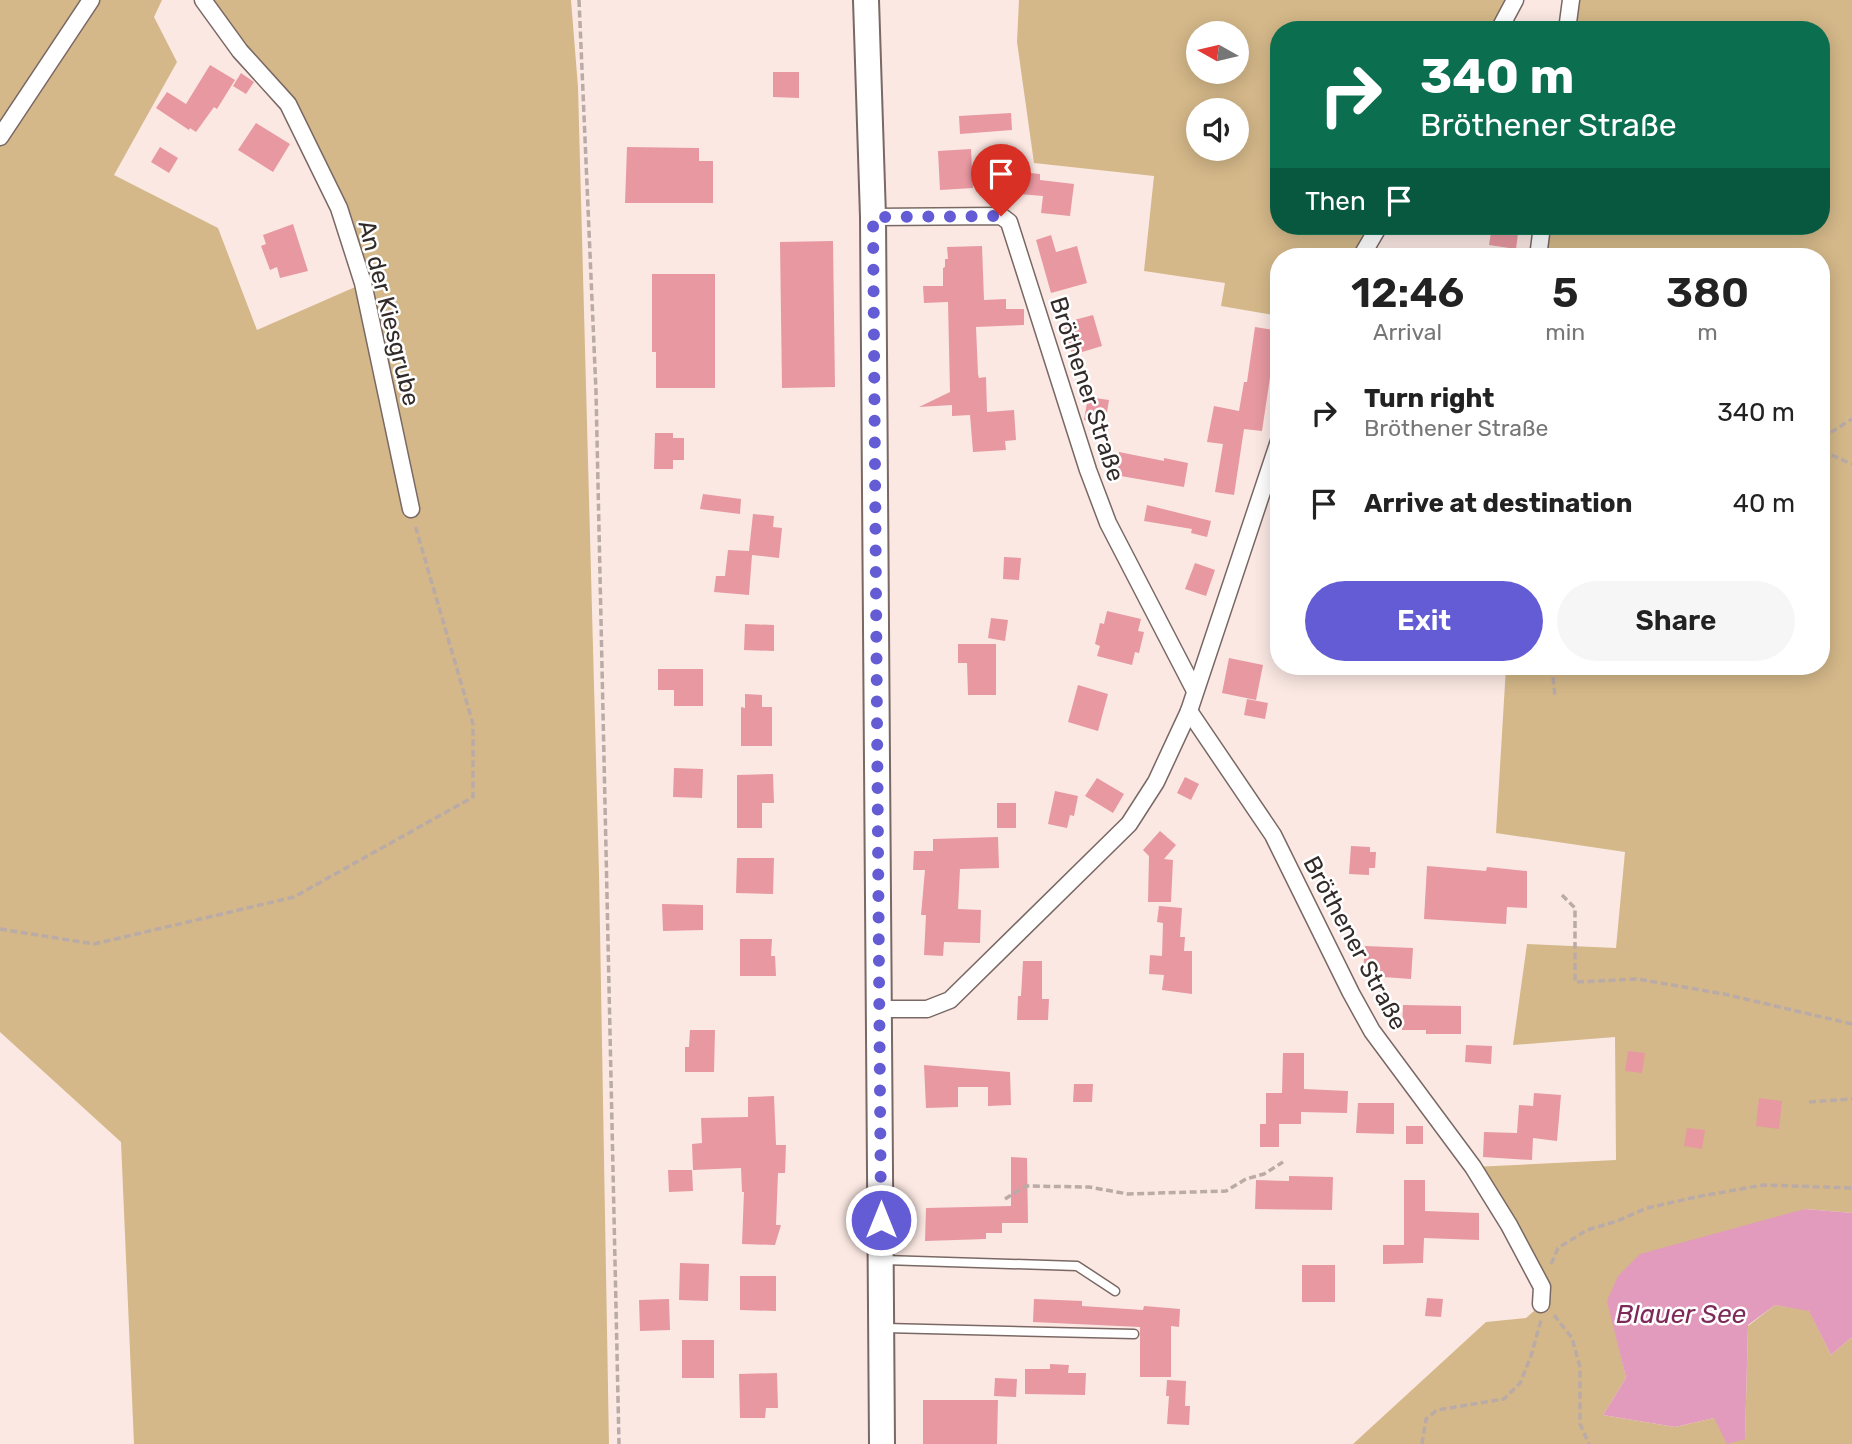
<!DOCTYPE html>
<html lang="en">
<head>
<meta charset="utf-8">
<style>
  :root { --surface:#fff; --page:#f6f6f6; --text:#222; --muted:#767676; --accent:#635cd5 }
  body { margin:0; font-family:Rubik,sans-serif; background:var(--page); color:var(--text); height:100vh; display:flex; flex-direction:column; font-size:26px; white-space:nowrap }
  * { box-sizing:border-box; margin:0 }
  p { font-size:23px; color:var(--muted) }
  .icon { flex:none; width:38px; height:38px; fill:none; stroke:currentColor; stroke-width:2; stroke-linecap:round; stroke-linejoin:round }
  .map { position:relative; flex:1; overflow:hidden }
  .panel { position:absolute; left:1270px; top:248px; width:560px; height:427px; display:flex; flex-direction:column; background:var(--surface); border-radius:28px; box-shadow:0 4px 18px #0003 }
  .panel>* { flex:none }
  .banner { position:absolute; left:1270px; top:21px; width:560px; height:214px; border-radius:28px; box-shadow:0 4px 18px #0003; background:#0b6e4f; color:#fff; overflow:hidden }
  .needle { width:46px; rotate:278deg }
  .controls { position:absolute; left:1186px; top:21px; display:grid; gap:14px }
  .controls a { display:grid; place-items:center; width:63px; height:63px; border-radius:50%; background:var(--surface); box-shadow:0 4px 18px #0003; font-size:35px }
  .pin { position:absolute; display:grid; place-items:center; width:60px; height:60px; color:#fff; margin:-72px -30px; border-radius:50% 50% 50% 0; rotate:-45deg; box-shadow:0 0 7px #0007 }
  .pin .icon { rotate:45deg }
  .me { position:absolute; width:77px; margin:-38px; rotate:0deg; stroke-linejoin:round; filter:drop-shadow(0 0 5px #0008) }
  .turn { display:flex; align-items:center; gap:24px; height:147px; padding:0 35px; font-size:32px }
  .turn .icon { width:91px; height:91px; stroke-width:2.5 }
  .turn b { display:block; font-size:49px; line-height:60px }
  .then { display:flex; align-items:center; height:66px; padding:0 35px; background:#0003; gap:14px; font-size:26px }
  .eta { display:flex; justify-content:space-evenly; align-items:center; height:119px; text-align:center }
  .eta b { font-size:42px; font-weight:600; line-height:49px }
  .action { display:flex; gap:14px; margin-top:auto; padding:14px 35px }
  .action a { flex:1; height:80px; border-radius:42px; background:var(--accent); color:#fff; font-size:28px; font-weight:600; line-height:80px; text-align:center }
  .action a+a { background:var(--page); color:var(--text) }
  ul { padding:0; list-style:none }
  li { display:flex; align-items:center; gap:21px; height:91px; padding:0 35px }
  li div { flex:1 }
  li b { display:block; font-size:26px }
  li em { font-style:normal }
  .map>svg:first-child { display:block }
</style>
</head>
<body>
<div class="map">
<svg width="1852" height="1444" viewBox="0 0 1852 1444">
  <rect width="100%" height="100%" fill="#fbe8e3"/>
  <g fill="#d4b889" fill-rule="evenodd">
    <polygon points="0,0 162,0 154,17 177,62 114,175 218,228 257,330 362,284 288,104 202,0 571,0 578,87 599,872 609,1444 134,1444 121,1142 0,1032"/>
    <path d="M1019,0H1515L1498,30H1279V226H1378L1359,257H1279V316L1221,306L1225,283L1144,271L1154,176L1034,163L1017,42ZM1199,33H1237V72H1199ZM1199,110H1237V149H1199Z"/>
    <polygon points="1571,0 1852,0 1852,1213 1805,1209 1608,1301 1626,1378 1603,1415 1675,1427 1714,1418 1745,1439 1748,1326 1775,1305 1809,1310 1831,1355 1852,1337 1852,1444 1353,1444 1486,1322 1526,1318 1542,1304 1542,1286 1473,1167 1616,1160 1615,1037 1513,1045 1527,944 1616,948 1625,852 1496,833 1506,667 1822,667 1822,257 1538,257 1542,226 1822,226 1822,30 1567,30"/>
  </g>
  <polygon fill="#e29abd" points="1805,1209 1852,1213 1852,1337 1831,1355 1809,1311 1775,1305 1748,1325 1745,1439 1727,1444 1714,1418 1675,1427 1603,1415 1626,1378 1607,1301 1618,1276 1640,1254"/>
  <g fill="#e798a1">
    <polygon points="210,65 235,80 217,109 214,107 196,132 190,128 189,130 156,108 167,92 186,104"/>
    <polygon points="773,72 799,72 799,98 773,97"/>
    <polygon points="241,73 254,82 246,94 233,86"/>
    <polygon points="1011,113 1012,130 960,134 959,116"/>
    <polygon points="256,123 290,144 273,172 238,150"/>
    <polygon points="160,147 178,158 169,173 151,162"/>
    <polygon points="627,147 699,148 699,161 713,161 713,203 625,203"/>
    <polygon points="971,149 973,188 940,190 938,151"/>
    <polygon points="1021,172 1040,174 1040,180 1074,184 1070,216 1041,213 1043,196 1019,194"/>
    <polygon points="293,224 308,271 280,278 277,267 270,270 261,246 266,244 263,235"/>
    <polygon points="1492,226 1519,226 1516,249 1489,245"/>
    <polygon points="1051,235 1056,252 1077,246 1087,283 1051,293 1036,240"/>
    <polygon points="833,241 835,387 782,388 780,242"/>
    <polygon points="982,246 984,300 1006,299 1006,309 1024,309 1024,325 976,327 978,374 979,378 986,377 987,412 1014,410 1016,440 1005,441 1006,450 973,452 970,415 952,416 952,405 919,407 950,392 948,302 924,303 923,286 943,286 943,268 945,267 945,259 948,259 947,247"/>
    <polygon points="652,274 715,274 715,388 656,388 656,352 652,352"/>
    <polygon points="1093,315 1102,346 1072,355 1063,323"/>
    <polygon points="1255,327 1279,331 1279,366 1272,364 1262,431 1244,429 1234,495 1215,492 1223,444 1207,442 1214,406 1239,411 1244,382 1247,382"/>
    <polygon points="1088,397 1109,400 1105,424 1084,420"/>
    <polygon points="655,433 673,433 673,438 684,438 684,460 673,460 673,469 654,469"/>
    <polygon points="1119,452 1164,461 1164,458 1188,463 1184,487 1115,475"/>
    <polygon points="703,494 741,499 740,514 700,509"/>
    <polygon points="1147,505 1211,521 1207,537 1191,533 1192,529 1144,521"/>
    <polygon points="753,514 774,516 773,527 782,528 779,558 752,555 749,595 714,592 716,576 725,576 728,550 749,551"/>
    <polygon points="1004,557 1021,558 1019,580 1003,579"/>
    <polygon points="1195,563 1215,570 1206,596 1185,589"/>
    <polygon points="1107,611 1141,619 1138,631 1144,632 1139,653 1135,652 1132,665 1097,656 1100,646 1095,644 1100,623 1104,624"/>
    <polygon points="991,618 1008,620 1005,641 988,638"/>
    <polygon points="745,624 774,625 774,651 744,650"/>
    <polygon points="958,644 996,644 996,695 968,695 967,663 958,663"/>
    <polygon points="1229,658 1263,665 1256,700 1222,693"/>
    <polygon points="658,669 703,669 703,706 674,706 674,690 658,690"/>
    <polygon points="1078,685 1108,694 1098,731 1068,722"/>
    <polygon points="745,694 762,695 762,707 772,707 772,746 741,746 741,707 745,708"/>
    <polygon points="1247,699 1268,703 1265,719 1244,715"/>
    <polygon points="674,768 703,769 702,798 673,797"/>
    <polygon points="773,774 774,803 762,803 762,828 737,828 737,775"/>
    <polygon points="1185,777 1199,784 1191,800 1177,793"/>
    <polygon points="1097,778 1124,794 1113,813 1085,796"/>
    <polygon points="1055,791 1078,796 1074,816 1070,815 1067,828 1048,824"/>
    <rect x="997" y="803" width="19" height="25"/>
    <polygon points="1160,831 1176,845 1164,859 1173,860 1171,902 1148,902 1149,856 1143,850"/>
    <polygon points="998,837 999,868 960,869 958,909 981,910 980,943 944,942 943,956 924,955 926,915 921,915 925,870 913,870 914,851 933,851 933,839"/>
    <polygon points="1351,846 1370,847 1370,852 1376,852 1375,868 1369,868 1369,875 1349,874"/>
    <polygon points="737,858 774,858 773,894 736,893"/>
    <polygon points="1427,866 1486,871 1487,867 1527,871 1527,908 1507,907 1506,924 1424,919"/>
    <polygon points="662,904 703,905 703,930 663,931"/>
    <polygon points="1159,906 1182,908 1180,937 1185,937 1184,951 1192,951 1192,994 1162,990 1164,975 1149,974 1150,955 1162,956 1163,923 1157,922"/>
    <polygon points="740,939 772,939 771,956 775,956 776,976 740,976"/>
    <polygon points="1365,946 1413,948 1411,979 1383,977 1383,971 1363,970"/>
    <polygon points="1023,961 1042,961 1042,999 1049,999 1048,1020 1017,1020 1018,996 1021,996"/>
    <polygon points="1403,1005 1461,1006 1461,1034 1426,1034 1426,1030 1402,1030"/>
    <polygon points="690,1030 715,1030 714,1072 685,1072 685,1047 689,1047"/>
    <polygon points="1466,1045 1492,1046 1491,1064 1465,1062"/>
    <polygon points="1628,1051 1645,1053 1642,1073 1625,1071"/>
    <polygon points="1283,1053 1304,1053 1304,1089 1348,1091 1347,1113 1301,1112 1301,1124 1279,1124 1279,1147 1260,1147 1260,1124 1266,1124 1266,1093 1282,1093"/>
    <polygon points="924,1065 1010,1072 1011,1105 988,1106 988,1087 958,1087 958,1107 926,1108"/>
    <polygon points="1074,1084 1093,1084 1092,1102 1073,1102"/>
    <polygon points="1534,1093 1561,1095 1557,1141 1533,1138 1532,1160 1483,1157 1484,1132 1517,1133 1519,1105 1533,1106"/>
    <polygon points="774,1096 776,1145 786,1145 785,1173 778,1173 776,1225 781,1225 775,1245 742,1244 744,1192 742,1192 741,1168 693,1170 692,1144 702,1143 701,1118 748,1117 748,1097"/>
    <polygon points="1759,1098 1782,1101 1779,1129 1756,1126"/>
    <polygon points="1358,1103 1394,1103 1394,1134 1356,1133"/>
    <rect x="1406" y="1126" width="17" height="18"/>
    <polygon points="1687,1128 1705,1130 1702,1149 1684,1146"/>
    <polygon points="1011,1157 1027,1158 1028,1223 1002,1223 1002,1233 986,1233 986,1239 925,1241 926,1208 1011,1206"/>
    <polygon points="668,1170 692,1170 693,1191 669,1192"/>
    <polygon points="1289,1176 1333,1177 1332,1210 1255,1209 1256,1180 1289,1181"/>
    <polygon points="1404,1180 1425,1180 1425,1211 1479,1213 1479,1240 1424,1238 1423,1263 1383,1264 1383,1245 1404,1245"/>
    <polygon points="680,1263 709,1264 708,1301 679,1300"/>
    <rect x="1302" y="1265" width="33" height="37"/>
    <polygon points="740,1276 776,1276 776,1311 740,1310"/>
    <polygon points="1427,1298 1443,1299 1441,1317 1425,1316"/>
    <polygon points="669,1299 670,1330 640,1331 639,1300"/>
    <polygon points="1034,1299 1082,1301 1082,1306 1143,1310 1144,1306 1180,1309 1179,1327 1171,1326 1171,1377 1140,1377 1140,1327 1033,1322"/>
    <rect x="682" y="1340" width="32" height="38"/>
    <polygon points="1050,1364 1069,1365 1068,1373 1086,1373 1085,1395 1025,1394 1025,1369 1050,1369"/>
    <polygon points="777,1373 778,1408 766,1408 765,1418 740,1418 739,1374"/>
    <polygon points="995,1378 1017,1379 1016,1397 994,1396"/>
    <polygon points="1167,1380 1186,1381 1185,1406 1190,1406 1189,1425 1167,1424 1169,1396 1166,1396"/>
    <polygon points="923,1400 998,1400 997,1444 923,1444"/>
  </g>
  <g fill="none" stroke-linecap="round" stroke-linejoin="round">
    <g stroke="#796864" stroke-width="11">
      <g id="service">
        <polyline points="884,1260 1077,1266 1115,1291"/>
        <polyline points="885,1328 1134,1334"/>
      </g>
    </g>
    <g stroke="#796864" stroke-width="19">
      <g id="minor">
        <polyline points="203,0 240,51 288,104 339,208 363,283 411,509"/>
        <polyline points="1499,30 1515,0"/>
        <polyline points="1567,30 1571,0"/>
        <polyline points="0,137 91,0"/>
        <polyline points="873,217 1001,216 1009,222 1088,470 1108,523 1194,689"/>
        <polyline points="1361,257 1379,226"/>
        <polyline points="1538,257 1542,226"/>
        <polyline points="1189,711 1273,835 1351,993 1372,1031 1473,1167 1509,1225 1542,1287 1541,1304"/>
        <polyline points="879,1009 927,1009 950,1000 1129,824 1156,782 1189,711 1279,441"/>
      </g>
    </g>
    <g stroke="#796864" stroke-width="28">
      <polyline id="primary" points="866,0 873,217 882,1444"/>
    </g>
    <g stroke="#baaba7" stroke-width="3.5" stroke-dasharray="7 3.5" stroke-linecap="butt">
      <polyline points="579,0 596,392 619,1444"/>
      <polyline points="1822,438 1852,419"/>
      <polyline points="1822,451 1852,464"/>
      <polyline points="1552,667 1555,697"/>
      <polyline points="1562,895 1575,908 1575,982 1638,979 1724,994 1852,1024"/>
      <polyline points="0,929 94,944 294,897 473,797 473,724 415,525"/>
      <polyline points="1809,1102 1852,1099"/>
      <polyline points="1005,1199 1026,1186 1089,1187 1128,1194 1226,1191 1246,1179 1264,1174 1283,1162"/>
      <polyline points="1551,1264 1558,1248 1587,1230 1617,1221 1647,1208 1696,1197 1763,1185 1852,1188"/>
      <polyline points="1554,1315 1572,1338 1580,1367 1580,1424 1589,1444"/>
      <polyline points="1422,1444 1426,1419 1437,1410 1504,1399 1520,1383 1531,1356 1541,1320"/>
    </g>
    <use href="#service" stroke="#fff" stroke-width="8"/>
    <use href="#minor" stroke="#fff" stroke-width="16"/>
    <use href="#primary" stroke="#fff" stroke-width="24"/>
  </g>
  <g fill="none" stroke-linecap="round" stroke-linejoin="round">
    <polyline stroke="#635cd5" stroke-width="12" stroke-dasharray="0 21.6" points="881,1220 873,217 1001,216"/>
  </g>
  <g text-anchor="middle" stroke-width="5" stroke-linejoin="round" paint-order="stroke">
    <g font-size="24" fill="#322b29" stroke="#fff">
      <text transform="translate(389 313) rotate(76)" y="8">An der Kiesgrube</text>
      <text transform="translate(1087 389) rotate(72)" y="8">Bröthener Straße</text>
      <text transform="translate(1355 943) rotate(62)" y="8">Bröthener Straße</text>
    </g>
    <g font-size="26" font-style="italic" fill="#7d2a59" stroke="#fff">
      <text x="1681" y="1323">Blauer See</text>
    </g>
  </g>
</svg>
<div class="controls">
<a><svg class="needle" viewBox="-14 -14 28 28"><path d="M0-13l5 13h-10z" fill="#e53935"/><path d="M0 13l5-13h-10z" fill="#767676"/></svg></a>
<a><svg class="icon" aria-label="sound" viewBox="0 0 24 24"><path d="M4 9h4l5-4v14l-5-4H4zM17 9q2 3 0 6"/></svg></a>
</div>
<div class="pin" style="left:1001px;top:216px;background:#d93025"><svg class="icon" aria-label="arrive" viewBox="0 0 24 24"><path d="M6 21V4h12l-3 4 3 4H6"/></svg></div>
<svg class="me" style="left:881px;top:1220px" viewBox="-20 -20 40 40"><circle r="17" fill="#635cd5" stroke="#fff" stroke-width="3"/><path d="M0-11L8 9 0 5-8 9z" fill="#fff"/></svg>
<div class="banner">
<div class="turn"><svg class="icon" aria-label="right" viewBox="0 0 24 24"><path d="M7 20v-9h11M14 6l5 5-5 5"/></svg><div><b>340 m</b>Bröthener Straße</div></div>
<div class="then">Then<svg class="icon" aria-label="arrive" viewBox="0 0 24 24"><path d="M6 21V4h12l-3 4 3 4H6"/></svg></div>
</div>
<section class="panel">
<div class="eta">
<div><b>12:46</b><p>Arrival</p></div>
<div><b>5</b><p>min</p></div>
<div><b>380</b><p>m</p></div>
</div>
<ul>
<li><svg class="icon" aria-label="right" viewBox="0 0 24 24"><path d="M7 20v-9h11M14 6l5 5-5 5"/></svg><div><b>Turn right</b><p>Bröthener Straße</p></div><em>340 m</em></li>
<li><svg class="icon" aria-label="arrive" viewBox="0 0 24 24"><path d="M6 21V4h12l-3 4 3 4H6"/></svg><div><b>Arrive at destination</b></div><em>40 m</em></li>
</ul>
<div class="action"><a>Exit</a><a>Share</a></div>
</section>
</div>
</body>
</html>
